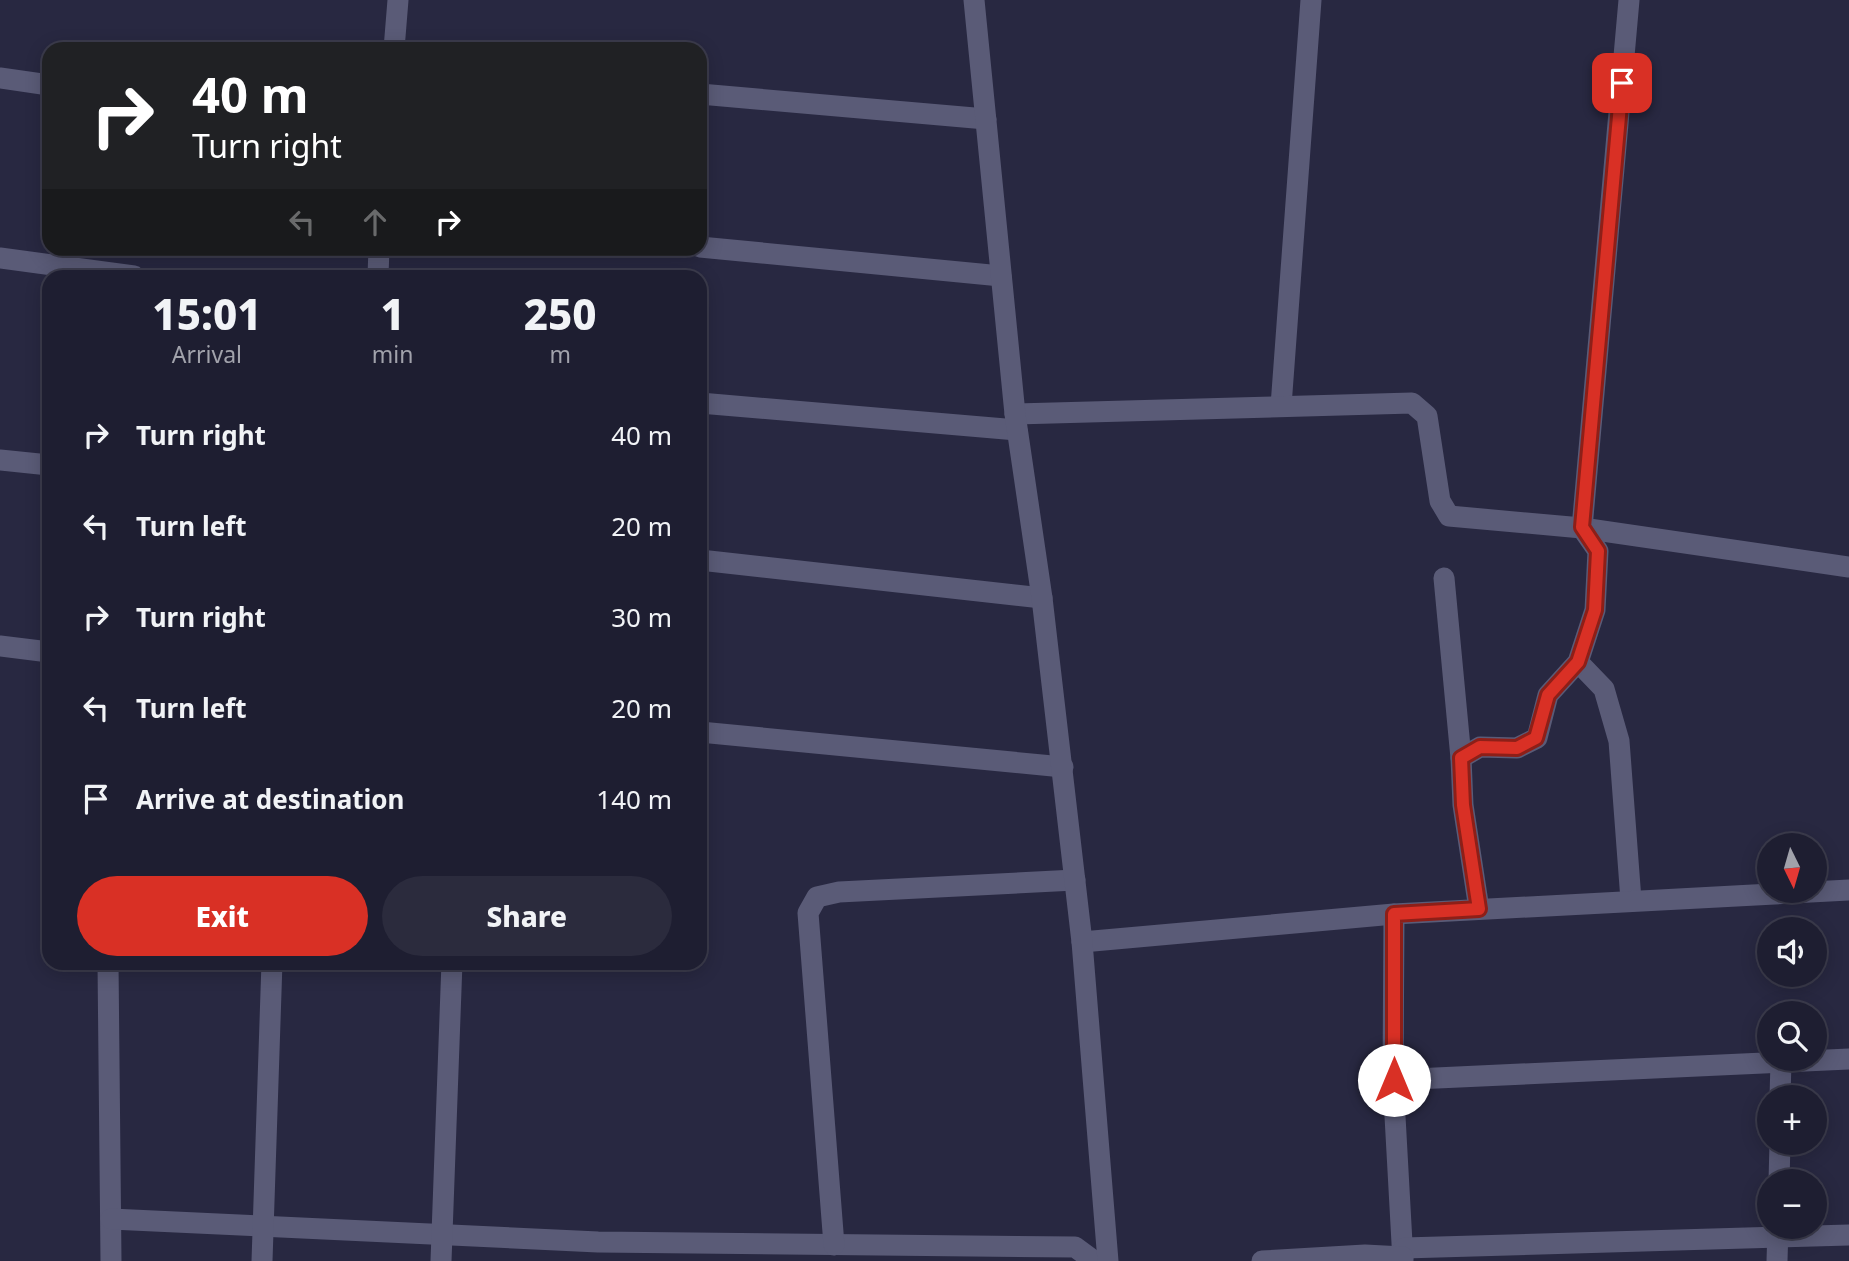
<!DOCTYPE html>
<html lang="en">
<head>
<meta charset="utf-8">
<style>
  :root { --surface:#1e1e31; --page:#2b2b3d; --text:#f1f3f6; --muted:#a1a2ab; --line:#3c3c4d; --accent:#d93025 }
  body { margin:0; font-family:"Noto Sans",sans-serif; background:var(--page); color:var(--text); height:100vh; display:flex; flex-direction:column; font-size:26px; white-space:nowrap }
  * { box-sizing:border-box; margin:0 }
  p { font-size:23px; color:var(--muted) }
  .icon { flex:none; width:38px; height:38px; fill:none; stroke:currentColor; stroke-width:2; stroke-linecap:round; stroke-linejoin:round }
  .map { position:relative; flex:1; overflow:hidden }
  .details { position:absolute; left:42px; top:270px; width:665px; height:700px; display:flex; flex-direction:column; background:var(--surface); border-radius:21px; box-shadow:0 4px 18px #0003,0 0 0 2px var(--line) }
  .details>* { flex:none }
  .hud { position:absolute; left:42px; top:42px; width:665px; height:214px; border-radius:21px; box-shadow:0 4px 18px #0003,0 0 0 2px var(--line); background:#202124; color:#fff; overflow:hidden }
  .needle { width:46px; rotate:175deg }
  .tools { position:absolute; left:1757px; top:833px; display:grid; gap:14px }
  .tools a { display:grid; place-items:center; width:70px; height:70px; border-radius:50%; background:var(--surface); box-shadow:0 4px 18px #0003,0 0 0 2px var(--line); font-size:35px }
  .pin { position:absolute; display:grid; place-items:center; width:60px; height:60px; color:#fff; margin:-30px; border-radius:14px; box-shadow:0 4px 10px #0006 }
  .me { position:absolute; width:77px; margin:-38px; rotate:0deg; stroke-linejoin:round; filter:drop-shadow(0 0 5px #0008) }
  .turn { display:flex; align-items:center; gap:24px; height:147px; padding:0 35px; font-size:32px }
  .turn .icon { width:91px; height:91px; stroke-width:2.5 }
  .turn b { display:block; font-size:49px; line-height:60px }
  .lanes { display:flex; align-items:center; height:66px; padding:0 35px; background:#0003; justify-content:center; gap:35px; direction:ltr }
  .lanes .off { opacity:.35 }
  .eta { display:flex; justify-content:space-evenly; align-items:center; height:119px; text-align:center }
  .eta b { font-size:42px; font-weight:800; line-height:49px }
  .primary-button { display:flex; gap:14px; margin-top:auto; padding:14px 35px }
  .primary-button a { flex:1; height:80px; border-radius:42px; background:var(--accent); color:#fff; font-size:28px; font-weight:800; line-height:80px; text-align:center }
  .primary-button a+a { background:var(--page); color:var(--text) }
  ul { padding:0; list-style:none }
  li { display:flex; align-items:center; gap:21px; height:91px; padding:0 35px }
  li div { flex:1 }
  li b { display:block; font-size:26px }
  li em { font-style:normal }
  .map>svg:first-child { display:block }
</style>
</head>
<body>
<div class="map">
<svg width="1849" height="1261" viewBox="0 0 1849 1261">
  <rect width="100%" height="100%" fill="#282841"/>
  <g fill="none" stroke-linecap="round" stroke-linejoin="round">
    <g stroke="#5a5b77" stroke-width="21">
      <polyline points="394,49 398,0"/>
      <polyline points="0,78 49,85"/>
      <polyline points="700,94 986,119"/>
      <polyline points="700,247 1001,276"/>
      <polyline points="0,258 134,276"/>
      <polyline points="378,276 379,248"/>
      <polyline points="700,403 1017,430"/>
      <polyline points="1281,406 1311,0"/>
      <polyline points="1015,414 1412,403 1427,416 1440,501 1449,516 1582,528 1849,567"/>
      <polyline points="0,460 49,465"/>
      <polyline points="700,560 1042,598"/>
      <polyline points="1444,578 1461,758"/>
      <polyline points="0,646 49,652"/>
      <polyline points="1578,662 1604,689 1619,741 1631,900"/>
      <polyline points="700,732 1063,767"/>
      <polyline points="1479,909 1463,805 1461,758 1480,747 1517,748 1537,738 1548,695 1578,662 1595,610 1598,551 1582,528 1629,0"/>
      <polyline points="1394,914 1393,1080 1403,1261"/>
      <polyline points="1082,942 1394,914 1849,890"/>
      <polyline points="108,962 111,1261"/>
      <polyline points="1393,1080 1849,1059"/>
      <polyline points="1780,1097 1781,1062"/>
      <polyline points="1779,1181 1780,1143"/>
      <polyline points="111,1219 598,1242 1075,1247 1094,1261"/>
      <polyline points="834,1245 808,913 817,897 839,892 1075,880"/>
      <polyline points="1404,1248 1849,1235"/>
      <polyline points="262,1261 272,962"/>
      <polyline points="441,1261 452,962"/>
      <polyline points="1262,1261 1365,1255 1403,1257"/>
      <polyline points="1777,1261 1778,1227"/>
    </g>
    <polyline stroke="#5a5b77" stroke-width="21" points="974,0 1015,414 1042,598 1082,942 1108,1261"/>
  </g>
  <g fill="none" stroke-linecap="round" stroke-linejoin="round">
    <g stroke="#8d1f18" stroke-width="18">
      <polyline id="route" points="1394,1080 1394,914 1479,909 1463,805 1461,758 1480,747 1517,748 1536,738 1548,695 1578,662 1595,610 1598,551 1582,527 1622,83"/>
    </g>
    <use href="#route" stroke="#d93025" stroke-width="12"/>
  </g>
</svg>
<div class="tools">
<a><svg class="needle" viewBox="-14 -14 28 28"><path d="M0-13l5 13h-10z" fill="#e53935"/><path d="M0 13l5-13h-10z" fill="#a1a2ab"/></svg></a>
<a><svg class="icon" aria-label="sound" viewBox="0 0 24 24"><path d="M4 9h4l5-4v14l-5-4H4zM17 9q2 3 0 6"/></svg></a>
<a><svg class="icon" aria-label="search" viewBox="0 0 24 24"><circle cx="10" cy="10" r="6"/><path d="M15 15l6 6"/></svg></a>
<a>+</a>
<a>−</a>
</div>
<div class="pin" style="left:1622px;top:83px;background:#d93025"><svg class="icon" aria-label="arrive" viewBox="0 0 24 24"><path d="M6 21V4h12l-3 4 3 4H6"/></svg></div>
<svg class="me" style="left:1394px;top:1080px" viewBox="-20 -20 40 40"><circle r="19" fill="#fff"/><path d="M0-13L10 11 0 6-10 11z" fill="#d93025"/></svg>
<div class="hud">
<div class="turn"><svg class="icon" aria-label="right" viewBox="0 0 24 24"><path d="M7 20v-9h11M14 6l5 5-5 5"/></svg><div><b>40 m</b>Turn right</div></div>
<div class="lanes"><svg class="icon off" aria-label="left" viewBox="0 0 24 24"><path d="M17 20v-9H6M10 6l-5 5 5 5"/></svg><svg class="icon off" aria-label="ahead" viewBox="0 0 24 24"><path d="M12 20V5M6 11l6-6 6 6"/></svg><svg class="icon" aria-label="right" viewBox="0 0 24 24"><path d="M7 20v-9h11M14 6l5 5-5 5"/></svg></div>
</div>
<section class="details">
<div class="eta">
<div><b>15:01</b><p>Arrival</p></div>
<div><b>1</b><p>min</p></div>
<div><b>250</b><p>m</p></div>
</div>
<ul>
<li><svg class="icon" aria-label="right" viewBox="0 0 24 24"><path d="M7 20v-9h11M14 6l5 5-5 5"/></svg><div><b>Turn right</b></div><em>40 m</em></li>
<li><svg class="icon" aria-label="left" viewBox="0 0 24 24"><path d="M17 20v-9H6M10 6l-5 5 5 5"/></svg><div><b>Turn left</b></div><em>20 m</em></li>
<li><svg class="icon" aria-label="right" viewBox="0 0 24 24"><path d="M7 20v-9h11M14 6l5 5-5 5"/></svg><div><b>Turn right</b></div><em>30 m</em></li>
<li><svg class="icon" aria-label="left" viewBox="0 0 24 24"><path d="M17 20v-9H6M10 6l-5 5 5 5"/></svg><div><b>Turn left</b></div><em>20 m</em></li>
<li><svg class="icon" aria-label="arrive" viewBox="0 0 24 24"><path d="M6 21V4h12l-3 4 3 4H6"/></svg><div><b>Arrive at destination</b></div><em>140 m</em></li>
</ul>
<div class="primary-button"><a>Exit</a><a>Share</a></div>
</section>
</div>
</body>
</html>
